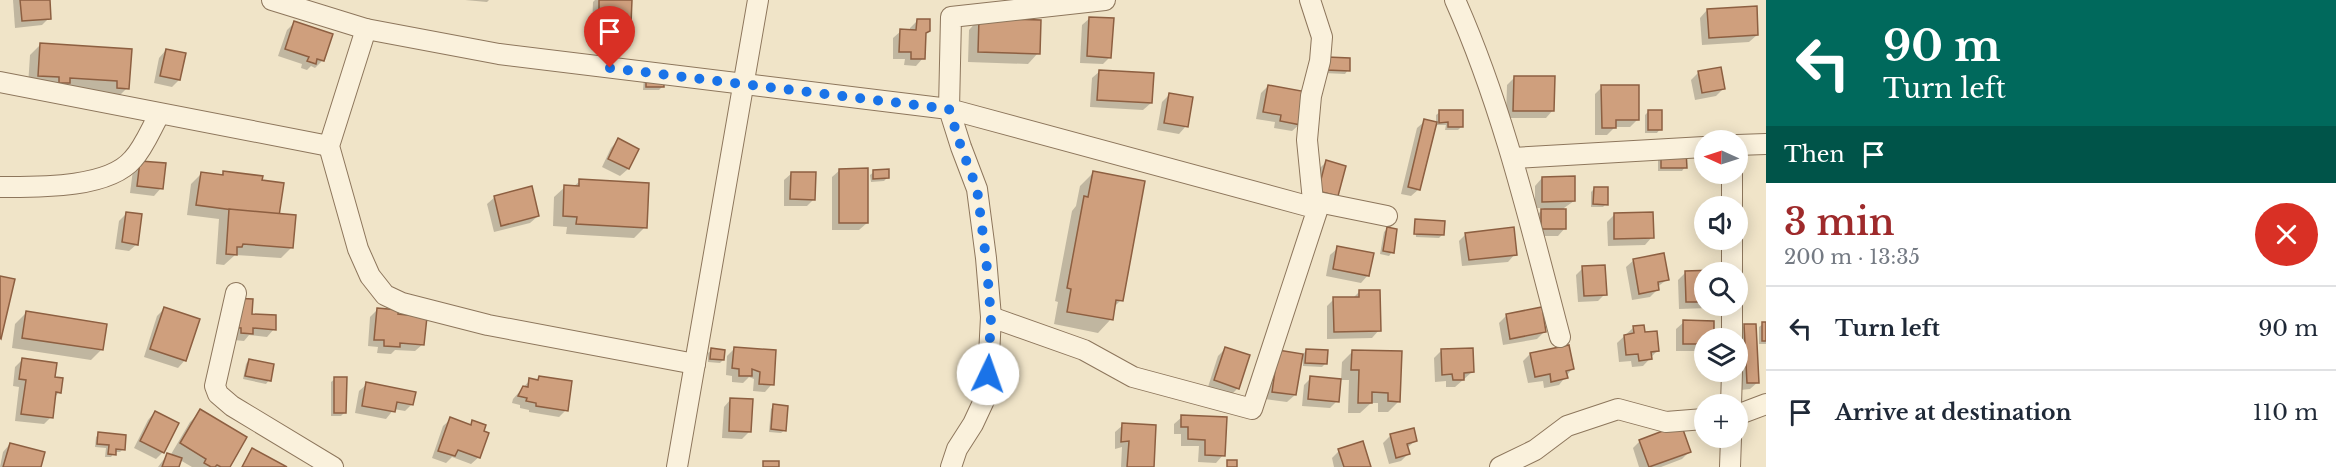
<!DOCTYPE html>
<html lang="en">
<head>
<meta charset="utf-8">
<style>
  :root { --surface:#fff; --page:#f6f6f7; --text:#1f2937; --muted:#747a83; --line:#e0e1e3; --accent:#9e2a2b }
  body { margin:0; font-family:"Libre Baskerville",serif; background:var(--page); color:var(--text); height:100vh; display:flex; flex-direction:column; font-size:22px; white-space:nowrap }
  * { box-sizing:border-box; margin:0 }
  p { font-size:20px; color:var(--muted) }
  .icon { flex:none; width:33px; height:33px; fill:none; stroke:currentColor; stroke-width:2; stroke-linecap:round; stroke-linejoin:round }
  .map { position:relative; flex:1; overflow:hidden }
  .panel { display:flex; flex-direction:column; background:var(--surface); width:570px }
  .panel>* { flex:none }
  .banner { background:#00695c; color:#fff; overflow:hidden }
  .needle { width:39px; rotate:273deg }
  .fabs { position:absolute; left:1694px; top:130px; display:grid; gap:12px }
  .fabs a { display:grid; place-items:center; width:54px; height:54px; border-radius:50%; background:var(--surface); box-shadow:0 3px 15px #0003; font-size:30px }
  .pin { position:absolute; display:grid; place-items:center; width:51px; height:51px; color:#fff; margin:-62px -26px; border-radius:50% 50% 50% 0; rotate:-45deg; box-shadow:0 0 6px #0007 }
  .pin .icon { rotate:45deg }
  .me { position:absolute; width:66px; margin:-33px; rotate:3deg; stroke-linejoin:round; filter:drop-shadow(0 0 4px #0008) }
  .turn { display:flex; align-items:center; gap:21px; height:126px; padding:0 18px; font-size:27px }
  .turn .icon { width:78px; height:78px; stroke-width:2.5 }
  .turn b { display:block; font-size:42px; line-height:51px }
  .then { display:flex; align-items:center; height:57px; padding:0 18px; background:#0003; gap:12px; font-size:22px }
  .round { display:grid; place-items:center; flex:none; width:63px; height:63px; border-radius:32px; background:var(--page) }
  .head { display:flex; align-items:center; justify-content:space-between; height:102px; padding:0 18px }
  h1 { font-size:36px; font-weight:600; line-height:45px; color:var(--accent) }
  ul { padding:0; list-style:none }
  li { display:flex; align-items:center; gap:18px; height:84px; padding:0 18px; border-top:2px solid var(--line) }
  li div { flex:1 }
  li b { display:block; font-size:22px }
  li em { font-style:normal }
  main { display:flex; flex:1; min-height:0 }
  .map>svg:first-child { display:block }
</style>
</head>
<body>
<main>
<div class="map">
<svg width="1766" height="467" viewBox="0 0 1766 467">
  <rect width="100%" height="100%" fill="#f0e4c8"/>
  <g fill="#0003">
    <polygon points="13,0 48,0 49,18 42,25 15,28"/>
    <polygon points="465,0 489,0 487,2"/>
    <polygon points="595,0 630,0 629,23 622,30 592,29 593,2"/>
    <polygon points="1707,10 1757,35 1749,42 1702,45 1700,18"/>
    <polygon points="1090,18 1110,57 1103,64 1080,63 1082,25"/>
    <polygon points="979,19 1038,53 1028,64 968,62 969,30"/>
    <polygon points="917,21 924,35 923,58 916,66 904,65 905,59 893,59 893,38 901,31 910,31 910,28"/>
    <polygon points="294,23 323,60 315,68 311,66 307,70 301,68 302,64 278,56 287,30"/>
    <polygon points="41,44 130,51 127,88 116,99 107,98 108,92 28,86 30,55"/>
    <polygon points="166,50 179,80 172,87 154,83 159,58"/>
    <polygon points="1324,62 1348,70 1345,74 1324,73"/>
    <polygon points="1100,71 1151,103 1143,110 1090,107 1092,78"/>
    <polygon points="1699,72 1723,89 1716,96 1695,100 1691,80"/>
    <polygon points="644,77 663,86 659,90 643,90"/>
    <polygon points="1514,78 1553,110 1546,118 1506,118 1507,85"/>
    <polygon points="1268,86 1300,124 1292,131 1274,128 1275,122 1256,119 1261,93"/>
    <polygon points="1602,87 1637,120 1630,127 1615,127 1607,135 1595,135 1595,94"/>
    <polygon points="1170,94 1186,126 1179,134 1157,130 1162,102"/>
    <polygon points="1649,111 1660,129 1657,133 1645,133 1645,115"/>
    <polygon points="1440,112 1461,127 1458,130 1445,130 1446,125 1434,125 1419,189 1411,196 1401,194 1417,128 1425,121 1436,124 1436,115"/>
    <polygon points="618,140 637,150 628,169 620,176 602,167 611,148"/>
    <polygon points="1658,156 1685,167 1682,171 1658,171"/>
    <polygon points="140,162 161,188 154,196 130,193 133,170"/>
    <polygon points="1326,162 1336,195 1329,203 1311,198 1319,169"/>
    <polygon points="840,170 867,223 859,230 832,230 832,177"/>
    <polygon points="224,172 261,182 291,248 281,258 235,255 224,265 216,264 219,219 187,215 191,184 201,174 220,176"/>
    <polygon points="874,172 888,177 884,181 871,182 870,175"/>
    <polygon points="792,173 814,199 807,206 784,206 784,180"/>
    <polygon points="1093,173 1121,300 1113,308 1111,319 1098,333 1054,324 1058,302 1055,301 1072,211 1076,206 1080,186"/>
    <polygon points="1542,178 1574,201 1564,208 1565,228 1558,236 1534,236 1534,218 1544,208 1535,208 1535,186"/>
    <polygon points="580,181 645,227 634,238 566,234 567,227 553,226 554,197 565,187 573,187"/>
    <polygon points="1595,188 1606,204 1603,207 1591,207 1591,192"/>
    <polygon points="495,197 538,216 530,223 494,232 487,204"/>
    <polygon points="126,214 137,244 129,251 115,249 119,221"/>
    <polygon points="1614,215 1652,237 1645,245 1608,246 1607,222"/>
    <polygon points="1415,221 1443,234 1439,238 1416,237"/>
    <polygon points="1387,229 1392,252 1389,256 1380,254 1384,232"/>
    <polygon points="1466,234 1515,254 1508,262 1462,266 1459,241"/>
    <polygon points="1338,248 1368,275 1361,283 1326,276 1330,255"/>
    <polygon points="1634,260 1668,279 1657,287 1658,289 1650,297 1632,300 1626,267"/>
    <polygon points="1583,268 1605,294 1598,301 1578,302 1576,275"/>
    <polygon points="1685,273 1714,273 1704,273 1704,306 1710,306 1708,308 1679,309 1678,280"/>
    <polygon points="1360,291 1379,330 1372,338 1327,339 1327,306 1334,299 1353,298"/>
    <polygon points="165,308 185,360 178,368 144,357 157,316"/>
    <polygon points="378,309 397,316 423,344 415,351 395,350 391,354 377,353 378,347 368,346 370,317"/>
    <polygon points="26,313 102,349 91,360 12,348 15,324"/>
    <polygon points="250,315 274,329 267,337 249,335 244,341 234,340 222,334"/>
    <polygon points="1506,316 1545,331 1537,339 1503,345 1499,323"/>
    <polygon points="1684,322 1713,339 1704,339 1704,351 1676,351 1676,329"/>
    <polygon points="1763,324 1766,324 1766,344 1759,344 1759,327"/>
    <polygon points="1744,326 1758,382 1750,389 1740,390 1737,333"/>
    <polygon points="1634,327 1657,351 1643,366 1632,367 1631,361 1619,362 1617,343"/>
    <polygon points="735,348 775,351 772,384 765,392 753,391 754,379 749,377 743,383 732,382 732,376 726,375 727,356"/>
    <polygon points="1226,348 1238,388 1231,395 1208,387 1218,356"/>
    <polygon points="712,350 723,360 720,363 708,362 708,353"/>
    <polygon points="1307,350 1326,363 1322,367 1303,366 1303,354"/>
    <polygon points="1442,350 1472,372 1455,387 1446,387 1446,381 1435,382 1434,358"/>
    <polygon points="1353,351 1399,401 1388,412 1378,412 1378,403 1371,403 1360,413 1348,413 1349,380 1341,380 1342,362"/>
    <polygon points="1530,354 1572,369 1559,385 1544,388 1543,381 1528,383 1523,361"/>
    <polygon points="1272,359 1295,395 1287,402 1265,399"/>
    <polygon points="22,360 54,378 59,392 54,398 51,417 44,424 15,421 19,387 13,386 15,367"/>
    <polygon points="249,360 269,380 266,384 243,379 246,364"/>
    <polygon points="539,378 566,410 559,417 529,412 529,410 520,408 520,405 512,403 513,399 530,380 536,381"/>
    <polygon points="1311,378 1337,401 1330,408 1302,406 1304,385"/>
    <polygon points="335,379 344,413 341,416 331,416 331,382"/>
    <polygon points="367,384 412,404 405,411 394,409 386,419 355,413 359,391"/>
    <polygon points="731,399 750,431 742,439 722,438 724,407"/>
    <polygon points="774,406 785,430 781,433 769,432 771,409"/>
    <polygon points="201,411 228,467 192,467 180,460 177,467 158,467 167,455 170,456 190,422"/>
    <polygon points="155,412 163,452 156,459 134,448 148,420"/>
    <polygon points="1182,417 1223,455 1216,463 1198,462 1199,446 1181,446 1181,434 1174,434 1174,424"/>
    <polygon points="451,419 469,426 473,422 479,457 471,464 452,457 446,463 432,458 443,426"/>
    <polygon points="1123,425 1152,467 1121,467 1122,447 1115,449 1115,432"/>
    <polygon points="1413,430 1416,440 1407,448 1408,454 1401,461 1389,464 1383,443 1390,436"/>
    <polygon points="99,434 123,449 120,452 115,452 111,457 105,457 106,448 95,447 96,437"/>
    <polygon points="1640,441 1689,452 1682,459 1661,467 1639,467 1633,448"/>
    <polygon points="10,444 40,467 0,467 3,452"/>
    <polygon points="1339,451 1369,467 1334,467 1332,458"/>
  </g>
  <g fill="#cf9f7d" stroke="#8d5f41" stroke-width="1.5">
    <polygon points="20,0 50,0 51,19 22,21"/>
    <polygon points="599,0 632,0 631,24 599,22"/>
    <polygon points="1757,6 1758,35 1709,38 1707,9"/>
    <polygon points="1089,17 1114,18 1111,58 1087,56"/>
    <polygon points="979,18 1041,20 1040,54 978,52"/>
    <polygon points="917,19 930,19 930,31 926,33 925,59 911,59 911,52 899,52 900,29 916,30"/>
    <polygon points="294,21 333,34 324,61 317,59 316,64 307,61 309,57 285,49"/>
    <polygon points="40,43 132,49 129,89 117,88 117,81 70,78 70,83 59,83 59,77 38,76"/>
    <polygon points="166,49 186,53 180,80 160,76"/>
    <polygon points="1327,57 1350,58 1350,71 1326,70"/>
    <polygon points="1721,67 1725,89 1702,93 1698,71"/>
    <polygon points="1099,70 1154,73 1152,103 1097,100"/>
    <polygon points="646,72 664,73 664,87 646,87"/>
    <polygon points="1514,76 1555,76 1554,111 1513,111"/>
    <polygon points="1268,85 1307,92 1301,125 1280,121 1281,115 1263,112"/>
    <polygon points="1601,85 1639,85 1639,120 1616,120 1616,128 1602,128"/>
    <polygon points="1169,93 1193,97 1188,127 1164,123"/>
    <polygon points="1439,110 1463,110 1463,127 1448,127 1448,122 1439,123"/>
    <rect x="1648" y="110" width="14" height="20"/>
    <polygon points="1424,119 1437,122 1420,190 1408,187"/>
    <polygon points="618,138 639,149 629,169 608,159"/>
    <polygon points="1686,150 1687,168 1661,168 1661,151"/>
    <polygon points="1326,160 1346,166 1338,196 1318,191"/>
    <polygon points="140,161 166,163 163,189 137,186"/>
    <polygon points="868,168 868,223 839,223 839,169"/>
    <polygon points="889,169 889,178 873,179 873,170"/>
    <polygon points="223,171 263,176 262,180 284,183 279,216 196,205 201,172 223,175"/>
    <polygon points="1093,171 1145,181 1123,301 1116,300 1113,320 1067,312 1071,289 1067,288 1084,196 1088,197"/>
    <polygon points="791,172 816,172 815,200 790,199"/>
    <polygon points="1575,176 1575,201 1542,202 1542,177"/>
    <polygon points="579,179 649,183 647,228 576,224 577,217 563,216 564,185 579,186"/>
    <polygon points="532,186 539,216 501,226 494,196"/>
    <polygon points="1594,187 1608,187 1608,205 1593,204"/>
    <polygon points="229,209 296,215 293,248 243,244 242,247 237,247 237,255 226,254"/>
    <rect x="1541" y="209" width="25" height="20"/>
    <polygon points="126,212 142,214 138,245 122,242"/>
    <polygon points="1653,212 1654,238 1614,239 1614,213"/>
    <polygon points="1415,219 1445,221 1444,235 1414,234"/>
    <polygon points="1387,227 1397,229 1394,253 1383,251"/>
    <polygon points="1514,227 1517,255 1469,260 1465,233"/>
    <polygon points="1337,246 1374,253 1369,276 1333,269"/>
    <polygon points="1664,253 1669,280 1658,282 1659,290 1639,294 1633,259"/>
    <polygon points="1605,265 1607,295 1584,296 1582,266"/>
    <polygon points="1716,270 1716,273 1704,273 1704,302 1686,302 1685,271"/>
    <polygon points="0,276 15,279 1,339 0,338"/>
    <polygon points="1359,290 1380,290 1381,331 1334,332 1333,297 1359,297"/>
    <polygon points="231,298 253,299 252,314 276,315 276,330 253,328 253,334 241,333 241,328 229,327"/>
    <polygon points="164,307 200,319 186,361 150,349"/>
    <polygon points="1542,307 1546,332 1510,339 1506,314"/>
    <polygon points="377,308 399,310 398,314 427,317 424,345 400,343 400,347 384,346 384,340 374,340"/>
    <polygon points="26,311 107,324 103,350 22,338"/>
    <polygon points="1683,320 1714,321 1714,339 1704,339 1704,344 1683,344"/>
    <rect x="1762" y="322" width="4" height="19"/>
    <polygon points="1744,324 1756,324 1759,383 1747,383"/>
    <polygon points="1644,325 1645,332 1657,331 1659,351 1651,352 1652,359 1639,361 1638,354 1626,355 1624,335 1634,333 1633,326"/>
    <polygon points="1569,345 1574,369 1566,371 1568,378 1551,382 1550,374 1535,377 1530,353"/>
    <polygon points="734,347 776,350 774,385 759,384 760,372 752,369 752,376 739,376 739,369 732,368"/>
    <polygon points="1225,347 1250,355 1239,389 1214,380"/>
    <polygon points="711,348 725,350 724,360 710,359"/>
    <polygon points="1473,348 1474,372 1464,373 1464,380 1453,380 1452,374 1442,375 1441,349"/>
    <polygon points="1306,349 1328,350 1327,364 1305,363"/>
    <polygon points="1278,350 1303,354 1296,395 1272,392"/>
    <polygon points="1352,350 1402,351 1400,402 1388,401 1388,393 1372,392 1372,403 1358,403 1359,370 1351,370"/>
    <polygon points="22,358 57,363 55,377 63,378 61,393 56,392 53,418 21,414 26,380 19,379"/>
    <polygon points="249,359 274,364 271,381 245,376"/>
    <polygon points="539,376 572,381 568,411 536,406 536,403 526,401 527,398 518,396 523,386 528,387 529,378 538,380"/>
    <polygon points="1310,376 1341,379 1339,402 1308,399"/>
    <polygon points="334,377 347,377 346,413 334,413"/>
    <polygon points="366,382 416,392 413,405 397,402 395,412 362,406"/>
    <polygon points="730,398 753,399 751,432 729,431"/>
    <polygon points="773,404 788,406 786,431 771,429"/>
    <polygon points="200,409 247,437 230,467 221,467 217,465 215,467 211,467 204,463 206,459 180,443"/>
    <polygon points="155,411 179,423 164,453 140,441"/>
    <polygon points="1181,415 1227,417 1225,456 1205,455 1205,440 1188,439 1188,427 1181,427"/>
    <polygon points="450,417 471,425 472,420 486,425 484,431 489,433 480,458 458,450 455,456 438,451"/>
    <polygon points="1122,423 1156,425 1154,467 1127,467 1129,441 1121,442"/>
    <polygon points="1681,424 1691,452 1649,467 1639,440"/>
    <polygon points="1414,428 1417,441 1407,444 1410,454 1396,458 1390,434"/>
    <polygon points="98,432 126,435 125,450 116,449 116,455 108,454 109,445 97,444"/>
    <polygon points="1363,441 1371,467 1344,467 1338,449"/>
    <polygon points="10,443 45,452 41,467 3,467"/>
    <polygon points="252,448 287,467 242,467"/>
    <polygon points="167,453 182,458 179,467 162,467"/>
    <rect x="1227" y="460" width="10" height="7"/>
    <rect x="763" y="461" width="16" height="6"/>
  </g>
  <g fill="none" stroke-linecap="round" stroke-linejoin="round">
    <g stroke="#8d765c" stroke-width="22">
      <g id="street">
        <polyline points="272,0 366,29 499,54 949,109 961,147 977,189 986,258 991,317 987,394 973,424 957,449 951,467"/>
        <polyline points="1310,0 1322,37 1320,61 1311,96 1307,140 1313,201 1387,216"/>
        <path d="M1455,0C1503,108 1530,223 1560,337"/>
        <polyline points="366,29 329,146 358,249 370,276 385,295 402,303 488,325 695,364"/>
        <polyline points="0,82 329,146"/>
        <polyline points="1737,145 1766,144"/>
        <polyline points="1513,158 1704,147"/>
        <path d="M0,187C36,187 108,189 133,159C144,147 151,129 159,115"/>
        <polyline points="1732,207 1732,174"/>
        <polyline points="1732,273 1732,240"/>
        <polyline points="236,293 215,386 218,394 232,406 333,467"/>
        <polyline points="991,317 1084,350 1133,377 1252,409 1317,211 1311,207 949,109 951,17 1105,0"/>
        <polyline points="1732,339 1732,306"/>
        <polyline points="1731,405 1732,372"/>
        <polyline points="1737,415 1766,404"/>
        <polyline points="677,467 758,0"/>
        <polyline points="1500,467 1535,450 1567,426 1618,409 1666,422 1704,419"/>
        <polyline points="1730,467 1731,438"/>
      </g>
    </g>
    <use href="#street" stroke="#faf1dc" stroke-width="20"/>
  </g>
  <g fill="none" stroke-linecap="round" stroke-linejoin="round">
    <polyline stroke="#1a73e8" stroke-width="10" stroke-dasharray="0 18" points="610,68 949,109 961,147 977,189 986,258 991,317 988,374"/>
  </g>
</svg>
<div class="fabs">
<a><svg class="needle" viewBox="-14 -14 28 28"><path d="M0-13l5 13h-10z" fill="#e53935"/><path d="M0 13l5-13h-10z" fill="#747a83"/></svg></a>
<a><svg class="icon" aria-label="sound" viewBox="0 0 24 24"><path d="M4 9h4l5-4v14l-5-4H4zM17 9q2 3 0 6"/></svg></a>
<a><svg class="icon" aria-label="search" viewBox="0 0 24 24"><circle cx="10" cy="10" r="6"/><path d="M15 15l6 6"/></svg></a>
<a><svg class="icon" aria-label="layers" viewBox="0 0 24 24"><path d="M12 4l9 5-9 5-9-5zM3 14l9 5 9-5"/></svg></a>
<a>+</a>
</div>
<div class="pin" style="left:610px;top:68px;background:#d93025"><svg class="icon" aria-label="arrive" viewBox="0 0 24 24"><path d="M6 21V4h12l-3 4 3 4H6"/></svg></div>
<svg class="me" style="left:988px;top:374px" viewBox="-20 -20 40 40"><circle r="19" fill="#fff"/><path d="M0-13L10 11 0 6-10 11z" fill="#1a73e8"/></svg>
</div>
<section class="panel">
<div class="banner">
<div class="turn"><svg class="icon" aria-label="left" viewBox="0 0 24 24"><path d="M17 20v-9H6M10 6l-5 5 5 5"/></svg><div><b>90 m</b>Turn left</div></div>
<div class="then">Then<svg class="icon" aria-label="arrive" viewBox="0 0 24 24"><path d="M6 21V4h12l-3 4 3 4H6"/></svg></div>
</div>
<div class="head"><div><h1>3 min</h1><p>200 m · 13:35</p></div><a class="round" style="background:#d93025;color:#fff"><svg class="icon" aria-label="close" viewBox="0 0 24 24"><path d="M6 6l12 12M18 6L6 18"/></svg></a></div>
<ul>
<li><svg class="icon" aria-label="left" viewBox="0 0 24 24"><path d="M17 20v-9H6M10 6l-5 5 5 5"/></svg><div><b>Turn left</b></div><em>90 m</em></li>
<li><svg class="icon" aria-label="arrive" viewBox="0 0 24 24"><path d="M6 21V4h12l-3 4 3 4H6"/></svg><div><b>Arrive at destination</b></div><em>110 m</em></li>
</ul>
</section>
</main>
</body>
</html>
